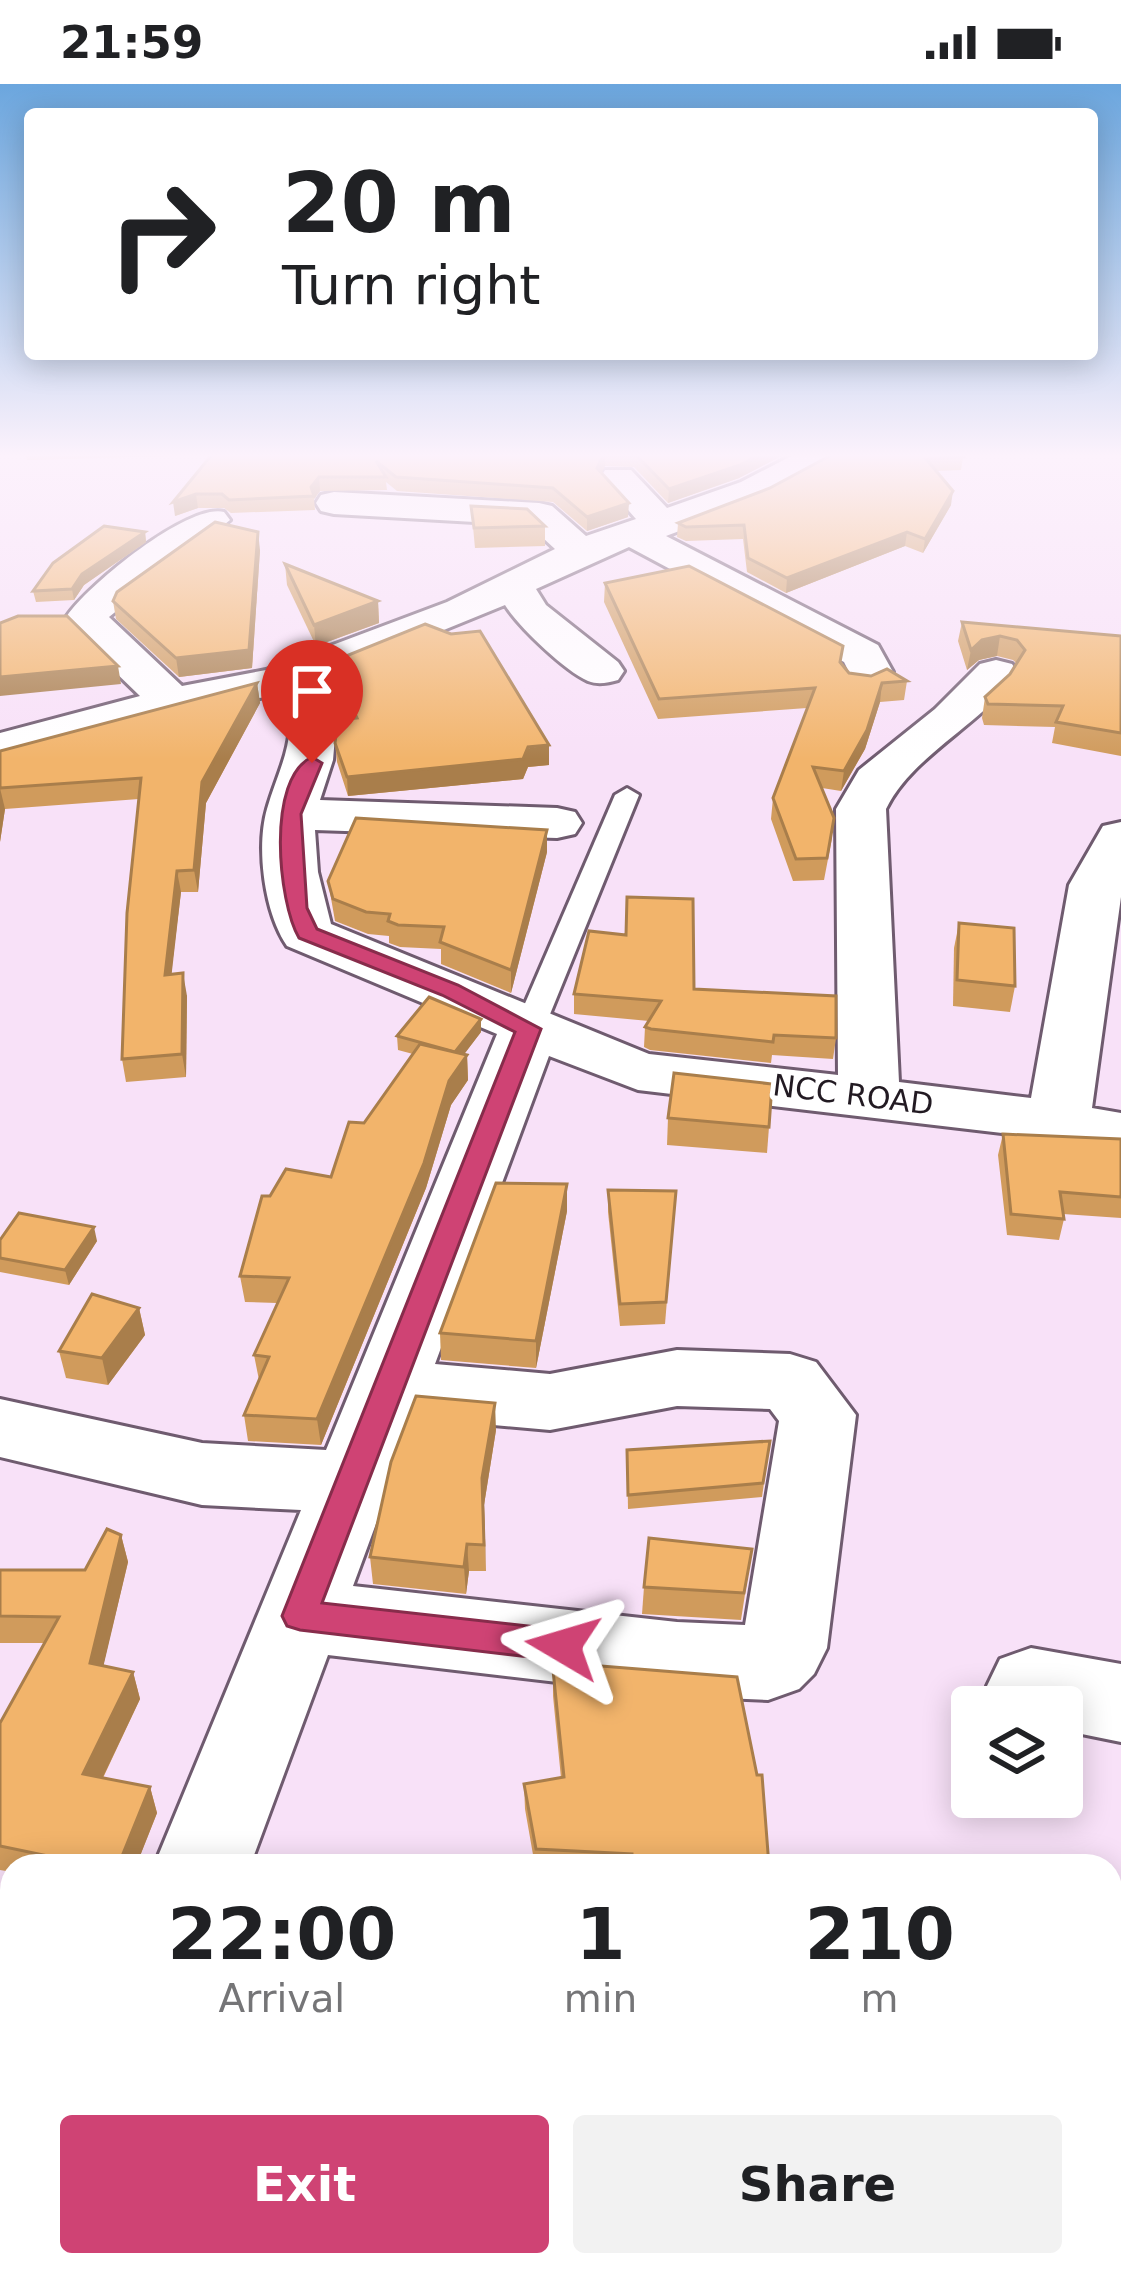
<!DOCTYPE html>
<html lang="en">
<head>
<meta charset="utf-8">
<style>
  :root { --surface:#fff; --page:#f2f2f2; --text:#202124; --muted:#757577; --accent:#cf4374 }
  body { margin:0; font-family:"DejaVu Sans",sans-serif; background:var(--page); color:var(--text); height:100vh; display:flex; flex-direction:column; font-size:45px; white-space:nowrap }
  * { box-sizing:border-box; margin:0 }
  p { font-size:39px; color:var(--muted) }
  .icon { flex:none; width:66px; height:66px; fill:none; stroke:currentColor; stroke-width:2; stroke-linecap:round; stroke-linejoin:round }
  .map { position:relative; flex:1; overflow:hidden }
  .sheet { position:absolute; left:0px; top:1770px; width:1122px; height:423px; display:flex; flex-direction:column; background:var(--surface); border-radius:36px 36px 0 0; box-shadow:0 6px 30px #0003 }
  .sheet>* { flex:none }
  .hud { position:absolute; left:24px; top:24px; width:1074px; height:252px; border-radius:12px; box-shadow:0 6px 30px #0003; background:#fff; color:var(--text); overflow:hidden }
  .tools { position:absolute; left:951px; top:1602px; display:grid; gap:24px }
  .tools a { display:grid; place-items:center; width:132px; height:132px; border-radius:12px; background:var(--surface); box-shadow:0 6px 30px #0003; font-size:60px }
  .pin { position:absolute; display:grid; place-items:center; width:102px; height:102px; color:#fff; margin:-123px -51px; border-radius:50% 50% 50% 0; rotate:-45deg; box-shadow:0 0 12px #0007 }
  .pin .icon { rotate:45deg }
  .me { position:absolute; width:132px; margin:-66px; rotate:277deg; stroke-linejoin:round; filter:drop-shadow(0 0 9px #0008) }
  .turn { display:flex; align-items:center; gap:42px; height:252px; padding:0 60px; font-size:54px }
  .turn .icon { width:156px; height:156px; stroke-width:2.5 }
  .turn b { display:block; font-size:84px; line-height:102px }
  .eta { display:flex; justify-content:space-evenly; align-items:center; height:204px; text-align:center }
  .eta b { font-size:72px; font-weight:800; line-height:84px }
  .primary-button { display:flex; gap:24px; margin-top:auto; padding:24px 60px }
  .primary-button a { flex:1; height:138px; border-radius:12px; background:var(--accent); color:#fff; font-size:48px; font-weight:800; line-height:138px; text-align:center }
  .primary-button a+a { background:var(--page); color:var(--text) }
  .status { display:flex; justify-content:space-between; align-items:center; height:84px; padding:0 60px; background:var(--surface); direction:ltr }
  .status svg { height:33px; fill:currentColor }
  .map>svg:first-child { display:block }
</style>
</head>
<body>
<div class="status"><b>21:59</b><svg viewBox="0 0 49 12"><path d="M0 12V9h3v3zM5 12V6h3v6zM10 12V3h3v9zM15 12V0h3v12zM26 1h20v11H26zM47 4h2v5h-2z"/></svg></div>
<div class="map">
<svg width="1121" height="2191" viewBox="0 0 1121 2191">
  <rect width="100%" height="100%" fill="#f8e1f8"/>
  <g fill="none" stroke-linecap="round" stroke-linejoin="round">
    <g stroke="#6f5b6f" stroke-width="6">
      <polygon id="lane" points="627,704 639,711 544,945 540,951 518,951 514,945 615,711"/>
    </g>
    <g stroke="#6f5b6f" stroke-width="6">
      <g id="street">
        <path d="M799,368H843L838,375L767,414L666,452L878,561L893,588C880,606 870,610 848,604L842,595L848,586L844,578L629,463L536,505L546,521L618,578L624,587L618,596C607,599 598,601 588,597C564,586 519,543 505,521L304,603L336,641L333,676L320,716L557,724L575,728L582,739L575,750L557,754L315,746L318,788L331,840L649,970L838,991L836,725L859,686L935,625L980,580L996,576L1012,580L1018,589C982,641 913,670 886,725L899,998L1031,1014L1069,801L1103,742L1121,738V813L1092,1024L1121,1029V1069L1002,1049L638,1006L549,972L435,1280L550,1290L677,1266L790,1270L816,1278L856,1331L827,1564L814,1590L799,1605L768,1616L677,1612L328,1571L250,1782H154L301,1426L202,1421L0,1373V1315L202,1359L326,1366L497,950L287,862C264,828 256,763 267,725C275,696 288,673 290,643L265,613L176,630L0,677V649L140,612L75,549L67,532C88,501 188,419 224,428L230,436L109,533L182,602L266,586L447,518L555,465L529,441L334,430L321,427L316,419L321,411L334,408L539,419L552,422L586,452L636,435L600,394L605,386H631L667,424L741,398ZM677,1322L770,1325L779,1337L745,1541L677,1538L353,1502L415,1334L550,1346Z"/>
        <polygon points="1031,1564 1121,1580 1121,1658 1062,1646 1062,1623 997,1623 987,1602 1000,1575"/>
        <polygon points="14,2181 126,2181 124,2191 10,2191"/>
        <polygon points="291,2181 403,2181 403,2191 289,2191"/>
      </g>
    </g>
    <use href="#lane" fill="#fff" fill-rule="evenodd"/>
    <use href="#street" fill="#fff" fill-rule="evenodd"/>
  </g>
  <g fill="#d09b5c">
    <polygon points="25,368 322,368 350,370 352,368 789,368 739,394 668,419 634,383 605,382 601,389 628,433 587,447 553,418 397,407 386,398 387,406 320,407 314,415 315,426 231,429 224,424 198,424 175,432 211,371 27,376"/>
    <polygon points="837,368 963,373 961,386 937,387 951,421 923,469 905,462 786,509 747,488 743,455 686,457 677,453 678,439 770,404"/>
    <polygon points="471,422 545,442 545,462 475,464"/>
    <polygon points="145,448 146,458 84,501 74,516 36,518 33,507"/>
    <polygon points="260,466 252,584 179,593 116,535 113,517"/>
    <polygon points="285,480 378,517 379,539 316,562 287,501"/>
    <polygon points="605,499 841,579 849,589 907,597 904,616 880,618 865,665 841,707 822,704 832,754 824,796 793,797 771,735 773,714 807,624 658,635 604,518"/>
    <polygon points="962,538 1121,552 1121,672 1052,659 1055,643 984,641 982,634 985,613 1010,590 1017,580 1013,576 997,572 979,576 967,586 958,557"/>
    <polygon points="331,578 549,681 528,683 523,695 348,712 337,678 335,659 350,635 332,596"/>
    <polygon points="257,599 260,619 206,719 198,808 181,808 171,890 187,912 186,993 126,998 122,975 139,715 5,725 0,758 0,667"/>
    <polygon points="547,768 511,909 441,880 441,865 400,863 389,859 389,852 368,850 335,837 328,797"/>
    <polygon points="959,839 1015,902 1010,928 953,922 954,864"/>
    <polygon points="694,905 836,954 833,975 772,971 771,979 650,966 644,963 645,943 649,937 574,930 574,910"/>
    <polygon points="481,935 481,948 464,970 467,971 468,996 451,1021 426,1104 321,1361 248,1357 244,1331 259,1296 254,1271 277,1219 245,1218 240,1192 270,1112 331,1093 364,1039 413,970 398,966 397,952"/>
    <polygon points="668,1034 769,1043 767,1069 667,1061"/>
    <polygon points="1003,1050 1121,1055 1121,1134 1063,1130 1064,1135 1059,1156 1007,1151 998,1071"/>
    <polygon points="567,1100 567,1127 536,1284 441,1276 440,1249"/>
    <polygon points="608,1106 676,1107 665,1240 620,1242 608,1128"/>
    <polygon points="0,1156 97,1157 69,1201 0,1188"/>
    <polygon points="139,1224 145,1251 108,1301 66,1294 59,1267"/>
    <polygon points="496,1346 484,1421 486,1487 469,1487 466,1510 373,1500 370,1473"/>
    <polygon points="770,1357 762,1413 628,1425 627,1366"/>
    <polygon points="121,1451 128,1478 103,1582 133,1588 140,1615 103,1694 150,1703 157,1729 136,1782 12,1782 12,1788 0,1786 0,1639 44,1559 0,1559 0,1486 85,1486"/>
    <polygon points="752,1465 741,1536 642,1530 644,1503"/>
    <polygon points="553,1586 769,1782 535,1782 525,1725 524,1700 561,1694 553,1612"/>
    <polygon points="87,2181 270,2181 269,2188 224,2182 224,2191 86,2191"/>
  </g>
  <g fill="#a97e4b">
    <polygon points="605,368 605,382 597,397 597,384"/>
    <polygon points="764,368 789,368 739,394 668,419 669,405"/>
    <polygon points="319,393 320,407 314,415 311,403"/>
    <polygon points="953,407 951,421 923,469 925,455"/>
    <polygon points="196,410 198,424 175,432 173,418"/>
    <polygon points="629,419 628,433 587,447 587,433"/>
    <polygon points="145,448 146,458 84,501 74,516 72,505 82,490"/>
    <polygon points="258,448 260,466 252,584 179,593 176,574"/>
    <polygon points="907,448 905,462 786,509 787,494"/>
    <polygon points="378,517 379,539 316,562 314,541"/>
    <polygon points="1000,552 997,572 979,576 967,586 971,566 982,556"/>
    <polygon points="118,582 121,600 0,612 0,593"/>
    <polygon points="257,599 260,619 206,719 198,808 194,786 202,698"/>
    <polygon points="882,599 880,618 865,665 841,707 844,687"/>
    <polygon points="549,661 549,681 528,683 523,695 348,712 347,693"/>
    <polygon points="0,704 5,725 0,758"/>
    <polygon points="547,746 547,768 511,909 511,886"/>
    <polygon points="177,787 181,808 169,913 165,891"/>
    <polygon points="183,889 187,912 186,993 182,970"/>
    <polygon points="481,935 481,948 456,981 455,968"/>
    <polygon points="467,971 468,996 451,1021 426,1104 321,1361 317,1335 449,997"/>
    <polygon points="567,1100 567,1127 536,1284 536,1257"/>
    <polygon points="94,1143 97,1157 69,1201 65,1186"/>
    <polygon points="139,1224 145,1251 108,1301 102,1274"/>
    <polygon points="495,1319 496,1346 484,1421 486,1487 482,1394"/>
    <polygon points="121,1451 128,1478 98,1605 90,1579"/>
    <polygon points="467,1460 469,1487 466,1510 464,1483"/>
    <polygon points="133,1588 140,1615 92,1716 83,1690"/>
    <polygon points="150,1703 157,1729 136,1782 118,1782"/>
    <rect x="216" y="2181" width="8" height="10"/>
  </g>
  <g fill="#f2b46b" stroke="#a97e4b" stroke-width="3">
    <polygon points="214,368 322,368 350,370 352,368 764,368 740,381 669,405 635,370 605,368 597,384 629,419 587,433 553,404 396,393 376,377 386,393 319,393 311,403 314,412 229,416 222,410 196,410 173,418"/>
    <polygon points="837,368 959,368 963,373 926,375 953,407 925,455 907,448 787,494 748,474 744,441 686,443 678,439 770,404"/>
    <polygon points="471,422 527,425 545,442 474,444"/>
    <polygon points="215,438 258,448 249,566 176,574 113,517 117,508"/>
    <polygon points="104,442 145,448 82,490 72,505 33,507 53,479"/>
    <polygon points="285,480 378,517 314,541"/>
    <polygon points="689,482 843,562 840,578 849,589 871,592 887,585 907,597 882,599 867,646 844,687 813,683 834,734 827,774 796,775 773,714 815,604 659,615 605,499"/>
    <polygon points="18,532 67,532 118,582 0,593 0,539"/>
    <polygon points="962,538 1121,552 1121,649 1056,638 1063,622 988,620 985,613 1010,590 1025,566 1017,556 1000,552 982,556 971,566"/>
    <polygon points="425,540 451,550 480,547 549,661 528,663 523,675 347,693 335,659 338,636 357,634 331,578"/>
    <polygon points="257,599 202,698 194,786 177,787 165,891 183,889 182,970 122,975 127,829 141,694 0,704 0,667"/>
    <polygon points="356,734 547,746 511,886 440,858 444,843 398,841 388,837 390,830 366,828 333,815 328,797"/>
    <polygon points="627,813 693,815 694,905 836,912 836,954 774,951 773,958 651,945 645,943 661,917 574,910 589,847 626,851"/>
    <polygon points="959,839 1014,844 1015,902 957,896"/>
    <polygon points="429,913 481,935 455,968 397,952"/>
    <polygon points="420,960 467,971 449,997 424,1079 317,1335 244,1331 269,1273 254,1271 289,1194 240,1192 262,1112 270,1112 286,1085 331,1093 349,1038 364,1039"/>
    <polygon points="674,989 772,1000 769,1043 668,1034"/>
    <polygon points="1003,1050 1121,1055 1121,1113 1060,1108 1064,1135 1011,1130"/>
    <polygon points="496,1099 567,1100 536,1257 440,1249"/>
    <polygon points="608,1106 676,1107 666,1218 620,1220"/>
    <polygon points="19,1129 94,1143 65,1186 0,1174 0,1156"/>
    <polygon points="92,1210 139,1224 102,1274 59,1267"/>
    <polygon points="416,1312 495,1319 482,1394 484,1461 467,1460 464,1483 370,1473 391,1378"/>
    <polygon points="770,1357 763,1399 628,1411 627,1366"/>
    <polygon points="107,1445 121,1451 90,1579 133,1588 83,1690 150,1703 118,1782 96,1782 0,1762 0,1639 59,1533 0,1532 0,1486 85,1486"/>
    <polygon points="649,1454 752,1465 744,1509 644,1503"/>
    <polygon points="601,1582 737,1593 757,1691 762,1691 769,1782 632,1782 632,1770 536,1765 524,1700 564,1693 553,1586"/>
    <polygon points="87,2181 216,2181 216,2191 86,2191"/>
  </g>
  <linearGradient id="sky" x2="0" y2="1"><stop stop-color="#6ba6de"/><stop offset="0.55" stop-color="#fcf2fc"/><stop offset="1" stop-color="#fcf2fc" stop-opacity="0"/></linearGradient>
  <rect width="1121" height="675" fill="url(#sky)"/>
  <path fill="#cf4374" stroke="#872c4b" stroke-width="3" d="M312,673L322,679L301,730L307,824L317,845L458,901L541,945L322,1519L563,1546L576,1551L581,1562L576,1572L563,1577L300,1546L287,1542L282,1532L515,948L442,911L299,854C278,818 266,694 312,673Z"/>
  <g text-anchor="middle" stroke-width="10" stroke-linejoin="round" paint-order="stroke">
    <g font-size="30" fill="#221a22" stroke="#fff">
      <text transform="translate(853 1011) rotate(7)" y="10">NCC ROAD</text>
    </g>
  </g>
</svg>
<div class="tools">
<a><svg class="icon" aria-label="layers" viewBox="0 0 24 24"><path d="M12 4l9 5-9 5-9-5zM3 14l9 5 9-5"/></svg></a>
</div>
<div class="pin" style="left:312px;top:679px;background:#d93025"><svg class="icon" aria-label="arrive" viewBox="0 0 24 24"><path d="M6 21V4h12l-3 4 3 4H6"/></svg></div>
<svg class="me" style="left:563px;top:1562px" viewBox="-20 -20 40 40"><path d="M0-17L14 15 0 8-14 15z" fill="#cf4374" stroke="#fff" stroke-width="4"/></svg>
<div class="hud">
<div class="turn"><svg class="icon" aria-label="right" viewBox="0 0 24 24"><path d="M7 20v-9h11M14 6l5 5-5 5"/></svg><div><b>20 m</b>Turn right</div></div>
</div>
<section class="sheet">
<div class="eta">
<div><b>22:00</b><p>Arrival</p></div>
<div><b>1</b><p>min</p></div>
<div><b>210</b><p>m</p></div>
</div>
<div class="primary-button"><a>Exit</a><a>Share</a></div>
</section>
</div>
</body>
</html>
